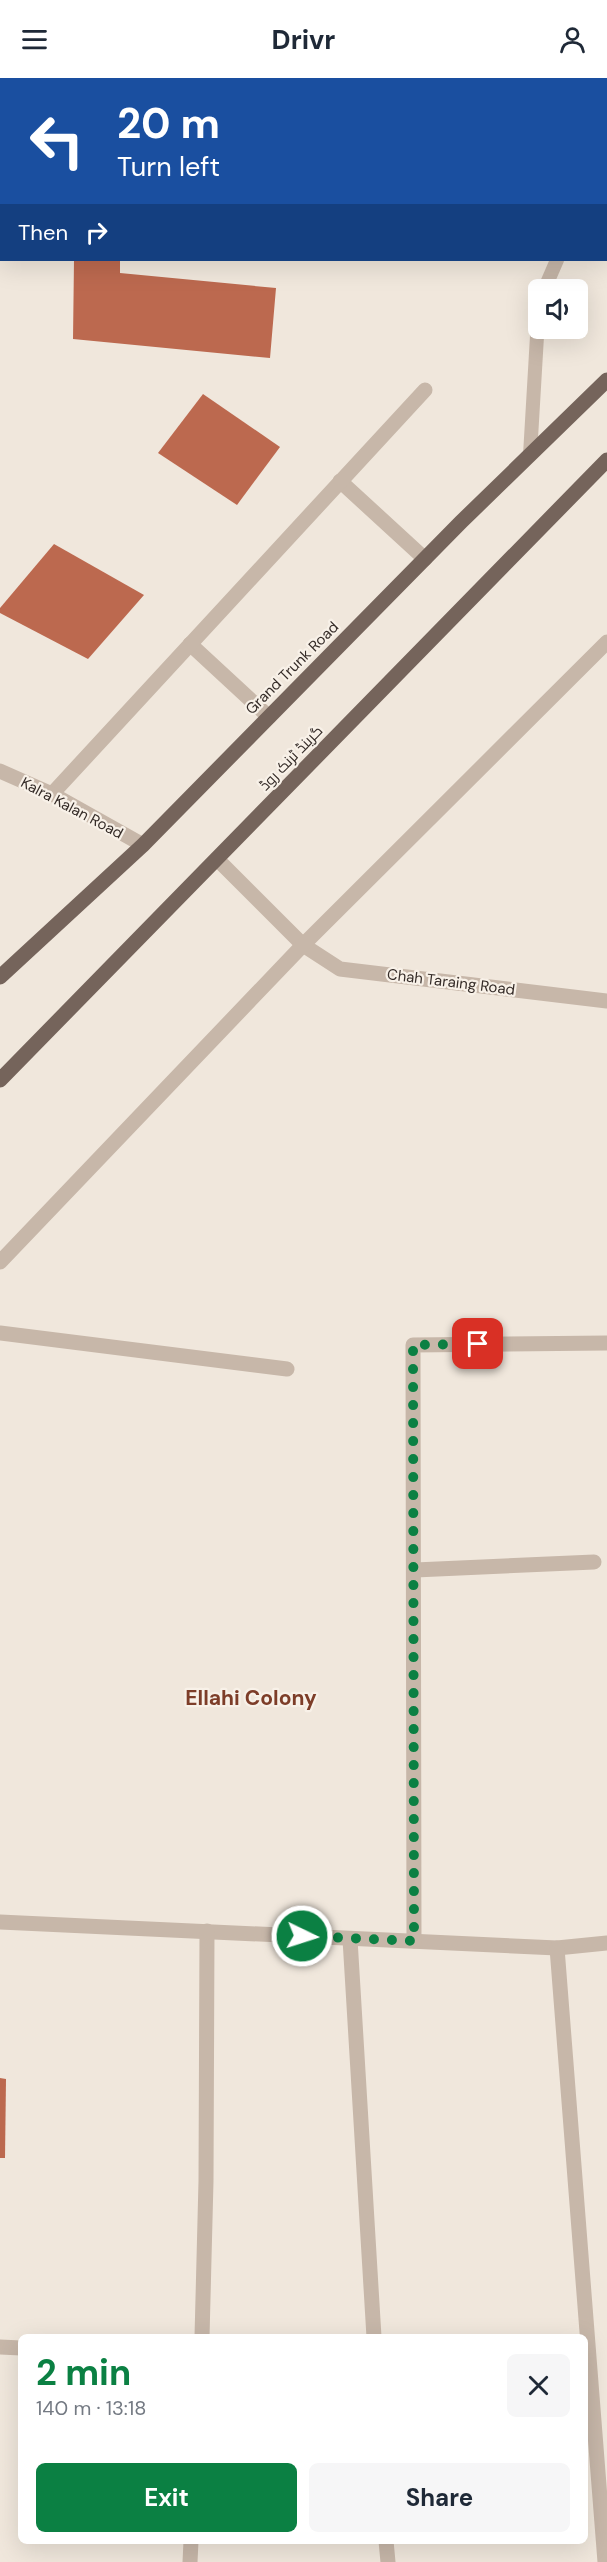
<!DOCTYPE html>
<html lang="en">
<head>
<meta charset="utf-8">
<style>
  :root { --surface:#fff; --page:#f6f6f7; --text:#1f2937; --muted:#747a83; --accent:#0b8043 }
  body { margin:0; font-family:"DM Sans",Cairo,sans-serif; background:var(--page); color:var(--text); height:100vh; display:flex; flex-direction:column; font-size:22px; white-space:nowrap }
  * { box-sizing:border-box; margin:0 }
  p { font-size:20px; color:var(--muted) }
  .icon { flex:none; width:33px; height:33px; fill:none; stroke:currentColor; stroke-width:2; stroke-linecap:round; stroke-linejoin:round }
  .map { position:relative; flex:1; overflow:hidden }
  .drawer { position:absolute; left:18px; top:2256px; width:570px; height:210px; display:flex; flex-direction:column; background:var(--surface); border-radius:9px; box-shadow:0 6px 24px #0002 }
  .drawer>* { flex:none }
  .top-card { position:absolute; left:0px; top:0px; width:608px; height:183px; box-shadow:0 6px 24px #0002; background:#1a4fa0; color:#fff; overflow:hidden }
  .tools { position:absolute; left:528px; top:201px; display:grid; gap:12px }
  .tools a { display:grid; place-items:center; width:60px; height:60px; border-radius:9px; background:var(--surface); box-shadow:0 6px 24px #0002; font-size:30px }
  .pin { position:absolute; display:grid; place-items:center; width:51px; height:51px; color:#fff; margin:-26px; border-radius:12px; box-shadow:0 3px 9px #0006 }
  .me { position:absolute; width:66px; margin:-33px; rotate:94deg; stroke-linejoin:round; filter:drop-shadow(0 0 4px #0008) }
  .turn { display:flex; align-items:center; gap:21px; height:126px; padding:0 18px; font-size:27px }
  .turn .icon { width:78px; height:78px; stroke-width:2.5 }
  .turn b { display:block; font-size:42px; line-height:51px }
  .then { display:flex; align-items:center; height:57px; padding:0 18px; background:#0003; gap:12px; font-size:22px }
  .round { display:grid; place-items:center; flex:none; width:63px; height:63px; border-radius:9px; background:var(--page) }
  .headline { display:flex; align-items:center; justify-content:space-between; height:102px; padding:0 18px }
  h1 { font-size:36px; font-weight:700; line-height:45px; color:var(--accent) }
  .primary-button { display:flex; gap:12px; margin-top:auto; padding:12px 18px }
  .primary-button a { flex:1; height:69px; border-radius:9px; background:var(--accent); color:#fff; font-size:24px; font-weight:700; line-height:69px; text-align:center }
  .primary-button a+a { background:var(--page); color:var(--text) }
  header { display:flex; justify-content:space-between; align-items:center; height:78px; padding:0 18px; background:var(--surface); font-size:27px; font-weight:700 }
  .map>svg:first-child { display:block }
</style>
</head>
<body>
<header><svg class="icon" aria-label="menu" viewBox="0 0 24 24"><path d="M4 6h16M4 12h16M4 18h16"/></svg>Drivr<svg class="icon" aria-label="person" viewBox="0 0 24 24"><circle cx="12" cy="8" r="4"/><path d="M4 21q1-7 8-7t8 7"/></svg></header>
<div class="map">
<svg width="607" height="2484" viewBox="0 0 607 2484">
  <rect width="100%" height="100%" fill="#f0e7dc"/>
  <g fill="#bc694f">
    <polygon points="74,182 120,182 120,195 276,210 270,280 73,261"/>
    <polygon points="203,316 280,369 237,427 158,375"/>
    <polygon points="54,466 144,517 88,581 0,535 0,530"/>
    <polygon points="0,2000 6,2001 5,2080 0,2080"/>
  </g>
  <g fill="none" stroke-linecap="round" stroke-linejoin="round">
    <g stroke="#c7b7a9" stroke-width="14">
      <polyline points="606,68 607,66"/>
      <polyline points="544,212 557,182"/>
      <polyline points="530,377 538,241"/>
    </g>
    <g stroke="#c7b7a9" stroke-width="15">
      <polyline points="340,403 425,481"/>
      <polyline points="190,566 269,639"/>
      <polyline points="52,716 425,312"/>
      <polyline points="217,781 303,867 340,891 607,923"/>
      <polyline points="0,1184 303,867 607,564"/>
      <polyline points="0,1255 287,1291"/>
      <polyline points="415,1492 594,1484"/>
      <polyline points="0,1844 557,1870 607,1865"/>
      <polyline points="350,1861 374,2259"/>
      <polyline points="414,1863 413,1267 607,1265"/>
      <polyline points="557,1870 605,2484"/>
      <polyline points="202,2259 206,2103 207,1853"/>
      <polyline points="0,2269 21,2270"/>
      <polyline points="386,2463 388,2484"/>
      <polyline points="190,2484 191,2463"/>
    </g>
    <polyline stroke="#c7b7a9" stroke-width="15" points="0,693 52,716 143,767"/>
    <g stroke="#75645b" stroke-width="15">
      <polyline points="596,0 598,2"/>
      <polyline points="606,9 607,10"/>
      <polyline points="0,899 143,767 461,444 607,302"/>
      <polyline points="0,1002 607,382"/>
    </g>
  </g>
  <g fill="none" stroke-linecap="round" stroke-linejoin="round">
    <polyline stroke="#0b8043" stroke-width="10" stroke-dasharray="0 18" points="302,1858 414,1863 413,1267 478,1266"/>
  </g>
  <g text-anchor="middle" stroke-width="4.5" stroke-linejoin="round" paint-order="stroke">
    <g font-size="15" fill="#352c28" stroke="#f8f1e8">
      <text transform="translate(292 590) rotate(-45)" y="5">Grand Trunk Road</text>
      <text transform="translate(291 680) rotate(-46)" y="5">گرینڈ ٹرنک روڈ</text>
      <text transform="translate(72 730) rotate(28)" y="5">Kalra Kalan Road</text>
      <text transform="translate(451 904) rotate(7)" y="5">Chah Taraing Road</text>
    </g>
    <g font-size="21" font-weight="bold" fill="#7d3d28" stroke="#f8f1e8">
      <text x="251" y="1627">Ellahi Colony</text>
    </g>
  </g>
</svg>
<div class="tools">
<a><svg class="icon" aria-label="sound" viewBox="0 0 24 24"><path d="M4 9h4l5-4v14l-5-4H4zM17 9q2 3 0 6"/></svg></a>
</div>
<div class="pin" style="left:478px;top:1266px;background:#d93025"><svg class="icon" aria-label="arrive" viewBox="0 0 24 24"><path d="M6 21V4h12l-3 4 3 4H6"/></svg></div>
<svg class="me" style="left:302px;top:1858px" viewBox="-20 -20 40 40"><circle r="17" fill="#0b8043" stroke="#fff" stroke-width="3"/><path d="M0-11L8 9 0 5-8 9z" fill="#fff"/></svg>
<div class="top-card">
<div class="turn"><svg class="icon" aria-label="left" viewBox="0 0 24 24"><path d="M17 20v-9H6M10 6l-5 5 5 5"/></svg><div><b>20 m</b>Turn left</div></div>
<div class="then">Then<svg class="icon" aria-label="right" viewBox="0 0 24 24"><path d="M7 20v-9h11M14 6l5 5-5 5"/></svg></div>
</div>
<section class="drawer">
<div class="headline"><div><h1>2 min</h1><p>140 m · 13:18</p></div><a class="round"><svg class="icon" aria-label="close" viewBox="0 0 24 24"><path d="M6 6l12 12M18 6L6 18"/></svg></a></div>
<div class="primary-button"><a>Exit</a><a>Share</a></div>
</section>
</div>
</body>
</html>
